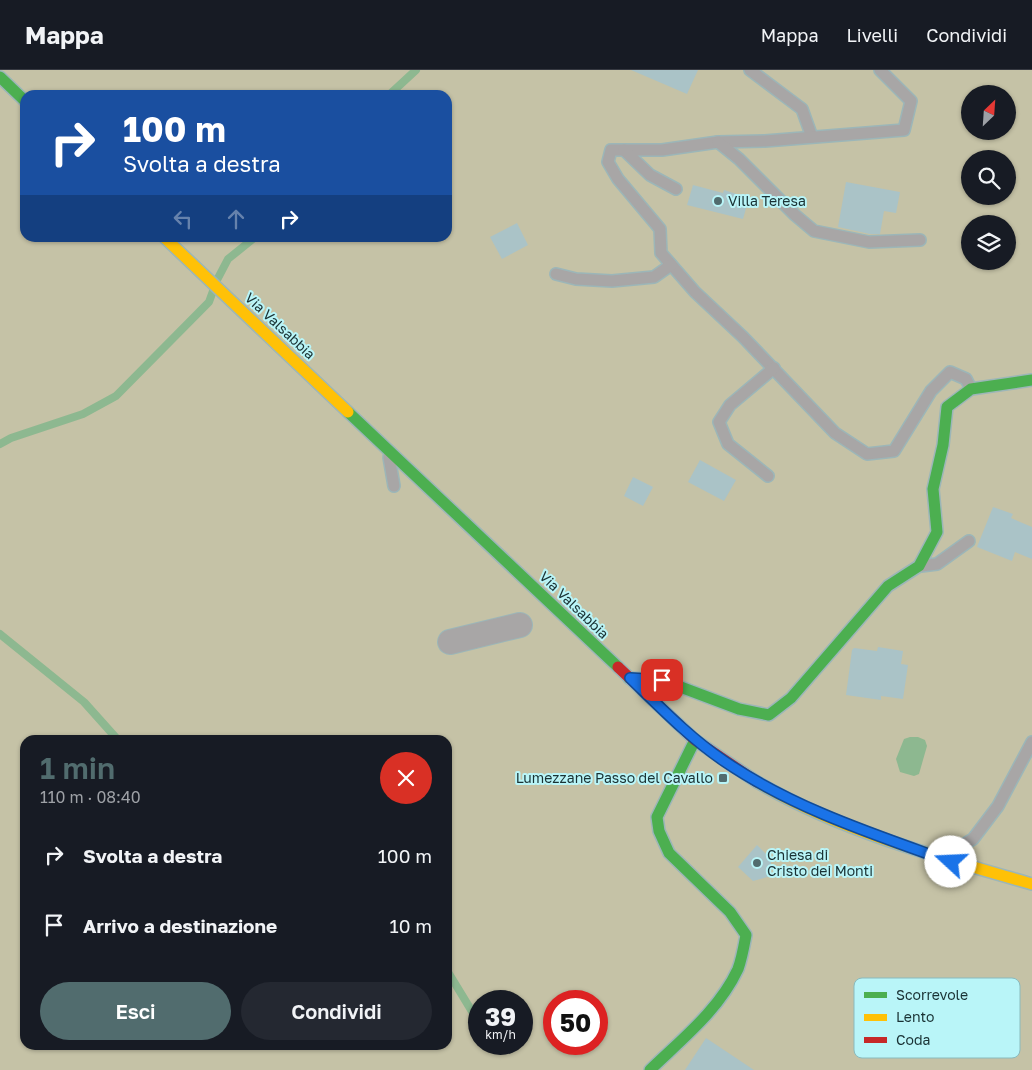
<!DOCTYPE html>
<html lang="it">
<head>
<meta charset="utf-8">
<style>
  :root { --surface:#171b24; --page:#242831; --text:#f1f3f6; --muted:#9ea1a6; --line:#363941; --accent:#516c6e }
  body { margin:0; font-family:"Golos Text",sans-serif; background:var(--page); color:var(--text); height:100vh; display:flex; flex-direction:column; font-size:19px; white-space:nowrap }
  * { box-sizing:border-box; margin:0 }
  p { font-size:16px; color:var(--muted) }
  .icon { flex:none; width:28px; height:28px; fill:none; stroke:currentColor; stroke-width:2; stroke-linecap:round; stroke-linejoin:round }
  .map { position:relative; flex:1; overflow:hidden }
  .details { position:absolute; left:20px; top:665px; width:432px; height:315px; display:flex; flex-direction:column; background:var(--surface); border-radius:15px; box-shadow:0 1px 4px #0004 }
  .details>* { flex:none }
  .guide { position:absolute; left:20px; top:20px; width:432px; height:152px; border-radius:15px; box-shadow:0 1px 4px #0004; background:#1a4fa0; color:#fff; overflow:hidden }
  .needle { width:32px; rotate:25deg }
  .buttons { position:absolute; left:961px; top:15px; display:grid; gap:10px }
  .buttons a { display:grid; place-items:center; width:55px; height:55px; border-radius:50%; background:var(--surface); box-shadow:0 1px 4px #0004; font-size:25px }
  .speed { position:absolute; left:468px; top:920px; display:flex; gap:10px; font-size:25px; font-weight:700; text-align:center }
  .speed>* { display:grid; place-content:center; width:65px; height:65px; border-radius:50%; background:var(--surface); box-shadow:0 1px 4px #0004; line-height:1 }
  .speed small { font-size:12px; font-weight:400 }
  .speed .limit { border:8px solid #d22; background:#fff; color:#111 }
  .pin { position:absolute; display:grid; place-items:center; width:42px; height:42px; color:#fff; margin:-21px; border-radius:10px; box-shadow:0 2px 8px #0006 }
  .me { position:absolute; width:55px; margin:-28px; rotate:290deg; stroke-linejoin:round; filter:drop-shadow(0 0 4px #0008) }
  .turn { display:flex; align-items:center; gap:18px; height:105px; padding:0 20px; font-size:22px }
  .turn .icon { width:65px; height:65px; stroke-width:2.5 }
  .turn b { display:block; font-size:35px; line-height:42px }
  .lanes { display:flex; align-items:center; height:48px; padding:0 20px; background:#0003; justify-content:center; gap:25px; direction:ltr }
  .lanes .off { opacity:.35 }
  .round { display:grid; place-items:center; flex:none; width:52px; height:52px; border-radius:26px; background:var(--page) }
  .head { display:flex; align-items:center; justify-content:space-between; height:85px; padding:0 20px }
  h1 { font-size:30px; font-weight:600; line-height:38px; color:var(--accent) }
  .cta { display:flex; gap:10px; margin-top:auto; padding:10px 20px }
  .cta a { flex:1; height:58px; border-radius:30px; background:var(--accent); color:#fff; font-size:20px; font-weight:600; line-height:58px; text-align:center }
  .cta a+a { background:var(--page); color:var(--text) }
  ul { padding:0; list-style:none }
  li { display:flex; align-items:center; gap:15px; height:70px; padding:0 20px }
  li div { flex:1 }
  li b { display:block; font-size:19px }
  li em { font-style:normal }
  header { display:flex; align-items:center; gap:30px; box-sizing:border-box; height:70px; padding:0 25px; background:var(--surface); border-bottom:1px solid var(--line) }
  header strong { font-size:24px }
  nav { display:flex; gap:28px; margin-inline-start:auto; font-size:18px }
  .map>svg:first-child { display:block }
</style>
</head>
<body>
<header>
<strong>Mappa</strong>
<nav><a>Mappa</a><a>Livelli</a><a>Condividi</a></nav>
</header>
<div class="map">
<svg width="1032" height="1000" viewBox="0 0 1032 1000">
  <rect width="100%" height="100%" fill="#badadc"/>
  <path fill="#c5c2a6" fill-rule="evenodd" d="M0,0H1032V1000H0ZM970,24H1008V61H970ZM25,25H448V168H25ZM970,89H1008V126H970ZM970,154H1008V191H970ZM25,670H448V975H25ZM479,931H521V974H479ZM554,931H596V974H554Z"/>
  <polygon fill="#8db890" points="910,667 918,667 925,670 927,676 919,704 914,706 900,702 896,689 904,669"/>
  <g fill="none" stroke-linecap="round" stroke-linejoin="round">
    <g stroke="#8db890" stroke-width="8">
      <polyline points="389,25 416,0"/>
      <polyline points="217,210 228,189 254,168"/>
      <polyline points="0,374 11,368 83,344 116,326 209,232 213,221"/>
      <polyline points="0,564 84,632 118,670"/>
      <polyline points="448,902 479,953"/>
      <polyline points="492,974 493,976"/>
    </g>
  </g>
  <g fill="#aac3c7">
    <polygon points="631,0 698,0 687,24"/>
    <polygon points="846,112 900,122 896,143 884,141 880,164 870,164 838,157"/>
    <polygon points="693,115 723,123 724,120 749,128 743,149 687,135"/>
    <polygon points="517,153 528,175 502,189 490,167"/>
    <polygon points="700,390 736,410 724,431 688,412"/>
    <polygon points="633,407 653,417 643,436 624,426"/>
    <polygon points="993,437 1013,444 1011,448 1032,457 1032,489 1015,482 1012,491 977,477"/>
    <polygon points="878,577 903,581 901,594 908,595 903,629 881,626 881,630 846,625 852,580 854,578 877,581"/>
    <polygon points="757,775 771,789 771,806 753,811 738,797"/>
    <polygon points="706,968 754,1000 685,1000"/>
  </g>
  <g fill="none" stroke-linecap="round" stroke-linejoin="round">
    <g stroke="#9cb6b8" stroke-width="14">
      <g id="lane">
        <polyline points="750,0 802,39 812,67"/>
        <polyline points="880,0 911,31 904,60 765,71 718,72 662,80 611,80 608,92 618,109 660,159 661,183 695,222 743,267 835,363 867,384 894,381 931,321 950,302 966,309 971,319"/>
        <polyline points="718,72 739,89 795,145 814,161 869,172 920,170"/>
        <polyline points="624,80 650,105 676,119"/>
        <polyline points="556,204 576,209 612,211 654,207 671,195"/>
        <polyline points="389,387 394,416"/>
        <polyline points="768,406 728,374 719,352 730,335 774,298"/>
        <polyline points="921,496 937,494 969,471"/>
        <polyline points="945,786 973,769 998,736 1032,672"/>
      </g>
    </g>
    <g stroke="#9cb6b8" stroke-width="26">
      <polyline id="street" points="450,572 520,555"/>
    </g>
    <g stroke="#9cb6b8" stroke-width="14">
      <g id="fast">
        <polyline points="0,7 25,31"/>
        <polyline points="348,342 618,597"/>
        <polyline points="629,608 662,610 739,639 769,645 791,628 888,516 919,496 937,462 933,419 943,375 947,337 971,319 1032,310"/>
        <path d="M650,1000C682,969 719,940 738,899C742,888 744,876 746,865L730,842L669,783L659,761L657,747L695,670"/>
      </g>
    </g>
    <g stroke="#9cb6b8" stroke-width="14">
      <g id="slow">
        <polyline points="165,168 348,342"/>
        <path d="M757,712C842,762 939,787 1032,814"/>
      </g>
    </g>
    <g stroke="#9cb6b8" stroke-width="14">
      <polyline id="jam" points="618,597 695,670 757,712"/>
    </g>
    <use href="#lane" stroke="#a8a6a6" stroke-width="11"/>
    <use href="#street" stroke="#a8a6a6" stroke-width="24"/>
    <use href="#fast" stroke="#4caf50" stroke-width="11"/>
    <use href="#slow" stroke="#ffc107" stroke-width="11"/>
    <use href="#jam" stroke="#c62828" stroke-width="11"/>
  </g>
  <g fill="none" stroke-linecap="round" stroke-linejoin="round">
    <g stroke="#114b97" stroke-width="12">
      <path id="route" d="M662,610L630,608C660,637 690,668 724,691C793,738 873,764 951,792"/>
    </g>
    <use href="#route" stroke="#1a73e8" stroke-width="9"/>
  </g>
  <g fill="#516c6e" stroke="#b9f5f8" stroke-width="2">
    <circle cx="718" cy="131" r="5"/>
    <rect x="718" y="703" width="10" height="10" rx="2.5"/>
    <circle cx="757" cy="793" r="5"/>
  </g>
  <g text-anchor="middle" stroke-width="4" stroke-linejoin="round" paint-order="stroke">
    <g font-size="14" fill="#193133" stroke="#b9f5f8" text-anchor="start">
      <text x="728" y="136">Villa Teresa</text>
      <text x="713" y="713" text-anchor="end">Lumezzane Passo del Cavallo</text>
      <text x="767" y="790">Chiesa di<tspan x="767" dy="16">Cristo dei Monti</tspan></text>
    </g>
    <g font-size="14" fill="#193133" stroke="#b9f5f8">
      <text transform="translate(280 256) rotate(43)" y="5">Via Valsabbia</text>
      <text transform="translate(574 535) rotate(44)" y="5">Via Valsabbia</text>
    </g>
  </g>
  <rect x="854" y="908" width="166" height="80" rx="8" fill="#b9f5f8" stroke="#89babd" stroke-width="1"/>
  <rect x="864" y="922" width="23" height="6" fill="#4caf50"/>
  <rect x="864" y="944" width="23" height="7" fill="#ffc107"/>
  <rect x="864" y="967" width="23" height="6" fill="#c62828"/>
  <g font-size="14" fill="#193133">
    <text x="896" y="930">Scorrevole</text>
    <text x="896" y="952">Lento</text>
    <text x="896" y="975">Coda</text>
  </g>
</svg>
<div class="buttons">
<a><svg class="needle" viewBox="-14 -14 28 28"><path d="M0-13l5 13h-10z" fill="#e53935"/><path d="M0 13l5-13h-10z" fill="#9ea1a6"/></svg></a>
<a><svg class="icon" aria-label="search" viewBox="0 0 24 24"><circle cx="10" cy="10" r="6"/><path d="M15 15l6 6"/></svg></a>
<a><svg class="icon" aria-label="layers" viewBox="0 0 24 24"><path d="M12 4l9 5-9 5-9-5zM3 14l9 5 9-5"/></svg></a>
</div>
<div class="speed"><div>39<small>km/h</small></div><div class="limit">50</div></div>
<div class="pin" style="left:662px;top:610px;background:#d93025"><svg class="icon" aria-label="arrive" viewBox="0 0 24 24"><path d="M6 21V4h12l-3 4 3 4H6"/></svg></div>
<svg class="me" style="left:951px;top:792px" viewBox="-20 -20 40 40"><circle r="19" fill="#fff"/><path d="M0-13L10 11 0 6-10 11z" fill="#1a73e8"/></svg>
<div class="guide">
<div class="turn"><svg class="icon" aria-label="right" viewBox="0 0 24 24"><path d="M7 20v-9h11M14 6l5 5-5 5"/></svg><div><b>100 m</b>Svolta a destra</div></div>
<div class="lanes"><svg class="icon off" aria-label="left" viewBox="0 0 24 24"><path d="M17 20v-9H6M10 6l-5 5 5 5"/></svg><svg class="icon off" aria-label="ahead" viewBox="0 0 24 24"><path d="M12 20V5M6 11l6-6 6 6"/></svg><svg class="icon" aria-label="right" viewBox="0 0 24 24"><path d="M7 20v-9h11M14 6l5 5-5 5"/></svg></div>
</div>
<section class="details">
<div class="head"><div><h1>1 min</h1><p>110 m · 08:40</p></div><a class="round" style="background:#d93025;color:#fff"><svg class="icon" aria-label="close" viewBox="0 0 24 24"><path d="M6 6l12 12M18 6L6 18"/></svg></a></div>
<ul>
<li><svg class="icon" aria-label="right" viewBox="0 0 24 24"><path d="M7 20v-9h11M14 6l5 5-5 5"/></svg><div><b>Svolta a destra</b></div><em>100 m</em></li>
<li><svg class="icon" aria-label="arrive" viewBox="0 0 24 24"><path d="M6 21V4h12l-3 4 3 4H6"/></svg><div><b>Arrivo a destinazione</b></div><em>10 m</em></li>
</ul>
<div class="cta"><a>Esci</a><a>Condividi</a></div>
</section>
</div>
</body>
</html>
